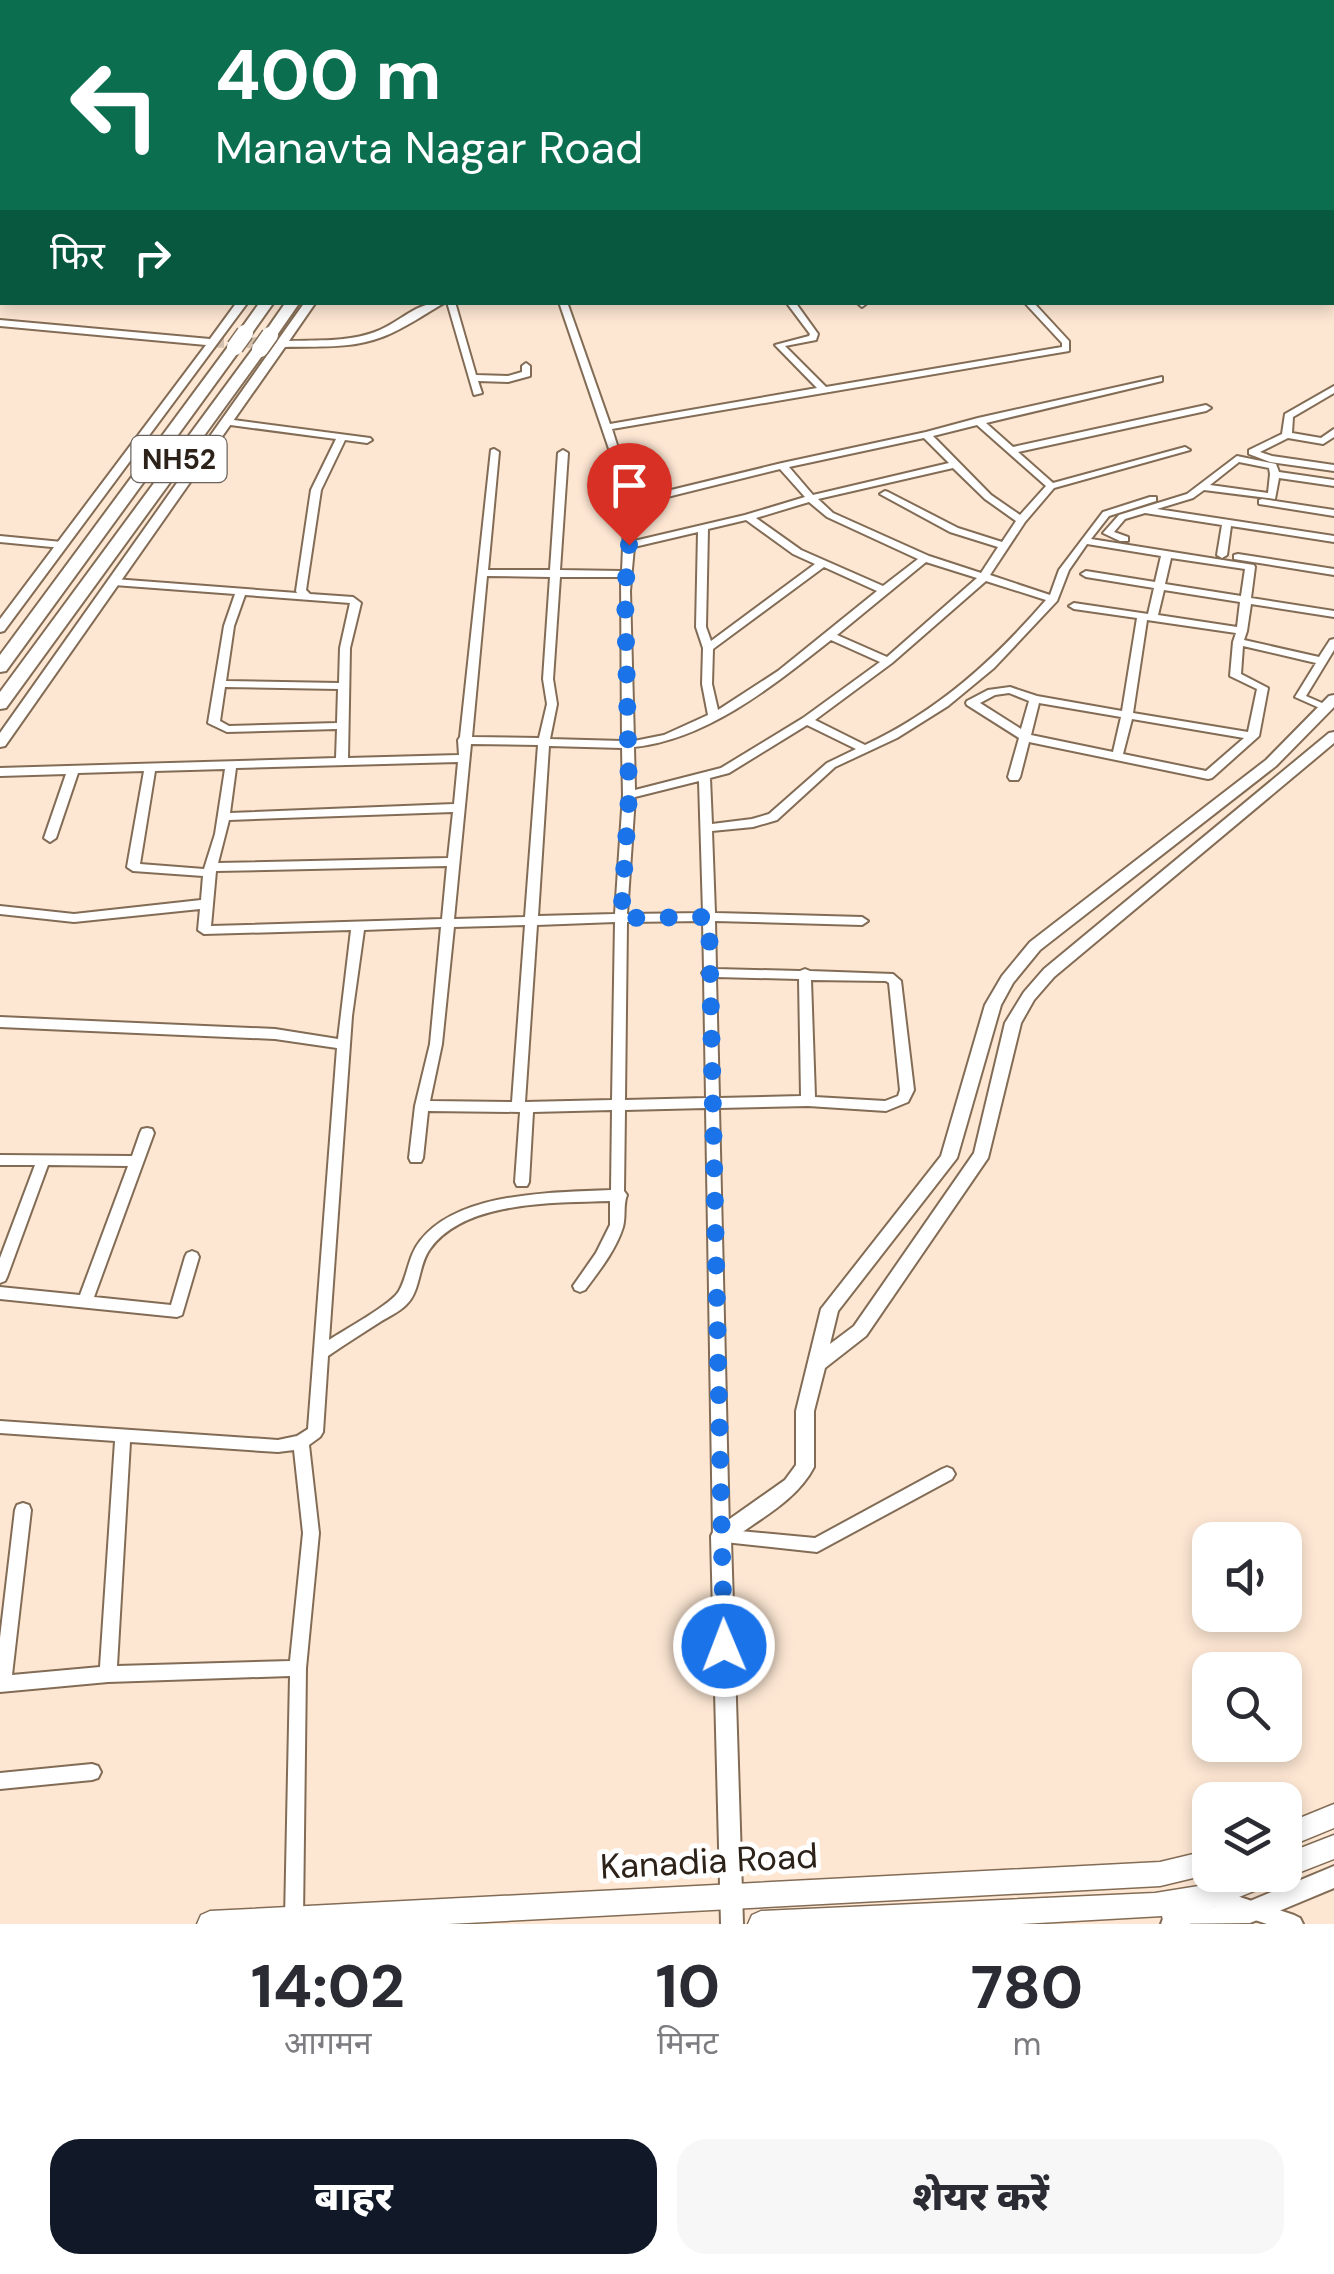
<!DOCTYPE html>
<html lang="hi">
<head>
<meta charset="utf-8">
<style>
  :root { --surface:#fff; --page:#f7f7f7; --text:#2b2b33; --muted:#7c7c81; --accent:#111827 }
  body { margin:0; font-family:"DM Sans","Noto Sans Devanagari",sans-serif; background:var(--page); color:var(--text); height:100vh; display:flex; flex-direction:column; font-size:38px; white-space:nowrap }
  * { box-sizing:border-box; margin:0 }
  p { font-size:32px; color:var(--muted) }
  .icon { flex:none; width:55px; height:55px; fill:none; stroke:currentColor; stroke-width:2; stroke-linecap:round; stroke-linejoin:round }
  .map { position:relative; height:1924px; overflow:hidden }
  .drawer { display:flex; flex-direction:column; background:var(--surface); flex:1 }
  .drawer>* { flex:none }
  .hud { position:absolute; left:0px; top:0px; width:1335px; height:305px; box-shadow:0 5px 15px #0003; background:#0b6e4f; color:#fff; overflow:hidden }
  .fabs { position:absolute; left:1192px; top:1522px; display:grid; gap:20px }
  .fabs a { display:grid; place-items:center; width:110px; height:110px; border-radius:20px; background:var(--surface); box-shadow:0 5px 15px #0003; font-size:50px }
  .pin { position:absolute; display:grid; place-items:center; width:85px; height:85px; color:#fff; margin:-102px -42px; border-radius:50% 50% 50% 0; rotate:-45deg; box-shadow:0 0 10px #0007 }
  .pin .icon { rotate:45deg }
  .me { position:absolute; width:110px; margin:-55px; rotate:359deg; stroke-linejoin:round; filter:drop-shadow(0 0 8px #0008) }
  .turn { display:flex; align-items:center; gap:35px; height:210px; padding:0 50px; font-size:45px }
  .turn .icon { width:130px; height:130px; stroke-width:2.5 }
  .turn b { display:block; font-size:70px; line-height:85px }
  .then { display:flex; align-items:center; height:95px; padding:0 50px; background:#0003; gap:20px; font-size:38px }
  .eta { display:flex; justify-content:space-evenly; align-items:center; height:170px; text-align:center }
  .eta b { font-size:60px; font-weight:800; line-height:70px }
  .action { display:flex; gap:20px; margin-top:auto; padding:20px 50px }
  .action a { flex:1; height:115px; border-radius:30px; background:var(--accent); color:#fff; font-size:40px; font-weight:800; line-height:115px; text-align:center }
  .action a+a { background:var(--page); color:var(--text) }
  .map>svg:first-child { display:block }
</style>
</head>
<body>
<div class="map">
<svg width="1334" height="1924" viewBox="0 0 1334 1924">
  <rect width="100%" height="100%" fill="#fde7d3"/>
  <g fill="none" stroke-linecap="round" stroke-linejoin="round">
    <polyline stroke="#d3c0ae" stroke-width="11" stroke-dasharray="11 6" stroke-linecap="butt" points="213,342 274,343"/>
    <g stroke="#836c55" stroke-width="4">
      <g id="minor">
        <polygon points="48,0 56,0 54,2 47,2"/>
        <polygon points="151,0 158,0 156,2 150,2"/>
        <polygon points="250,0 257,0 255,2 249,2"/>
        <rect x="0" y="20" width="2" height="4"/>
        <rect x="0" y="50" width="2" height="6"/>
        <rect x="0" y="117" width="2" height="5"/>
        <rect x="1332" y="150" width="2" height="5"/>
        <polygon points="447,302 455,302 476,375 508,376 522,372 522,366 526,363 530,366 530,376 508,382 478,381 482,393 474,395"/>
        <path d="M559,302H567L610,424L817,388L775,345L809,336L810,334L786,302H795L818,334L816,340L785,346L826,387L1062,347V343L1024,302H1033L1069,341V351L612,429L634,499L782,463L926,432L978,418L1162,377V381L986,423L1013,447L1206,405L1211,408L1206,411L1018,452L1053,483L1185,447L1190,450L1054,488L1025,522L990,575L1050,595L1059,570L1103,512L1150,497H1156V501L1109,516L1091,539L1254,565L1255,567L1251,598L1334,611V617L1251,604L1247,631L1244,640L1319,657L1330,640L1334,639V650L1306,696L1331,707L1330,709H1322L1295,697L1316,663L1243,646L1241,674L1268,688L1259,736L1212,778L1208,779L1029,742L1020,777L1018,780H1010L1008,777L1019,738L967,705L966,703L967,701L988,690L1010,687L1037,696L1122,711L1137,618L1074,609L1069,606L1074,603L1148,614L1154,588L1086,577L1081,574L1086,571L1155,582L1161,556L1087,544L1069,570L1057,601L994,668L948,706L897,738L835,767L777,820L753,827L712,831L715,913L862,917L868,921L862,925L715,921L716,969L800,971L805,969L810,971L893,974L901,981L914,1090L908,1102L886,1111L808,1106L719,1108L729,1530L815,1538L942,1469L947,1467L952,1469L955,1474L952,1479L817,1552L715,1541L713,1536L706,1108L625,1110L624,1191L627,1195C623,1205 626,1216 623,1227C616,1250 599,1271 585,1290L580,1292L575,1290L573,1286L596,1253L610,1225V1201C556,1203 465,1200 430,1249C418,1265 421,1291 406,1305C399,1312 388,1317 380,1322C363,1333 345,1344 328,1356L323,1432L320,1437L309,1445L319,1533L306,1668L303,1919L301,1924H287L285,1919L290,1676L108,1682L0,1692V1638L15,1510L17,1505L23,1503L29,1505L31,1510L12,1675L100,1667L115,1441L0,1433V1421L278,1440L297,1436L308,1429L337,1048L275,1039L0,1027V1017L275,1029L338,1039L351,930L204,934L198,930L200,909L74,922L0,914V906L74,914L201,900L203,876L133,871L127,867L144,771L78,773L56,838L50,842L44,838L66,774L0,776V768L336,758L337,729L227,732L208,723L224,626L235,594L114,585L109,582L114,579L297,593L296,591L311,490L336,439L223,424L221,422L226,419L370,438L372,440L367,443L345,440L321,490L306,590L310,594L353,597L361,603L350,648L348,758L459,755L458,740L460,737L491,450L494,449L499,452L488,570H550L558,453L563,450L568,453L560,570L622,571L625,503L621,484ZM977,425L1046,486L1020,515L991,495L933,436ZM924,438L949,463L813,495L789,467ZM953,468L985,499L1016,521L1002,542L958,528L888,492L885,491L880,494L950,532L998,547L981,573L929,556L833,513L818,499ZM780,469L805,497L745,515L634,541L635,505ZM809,502L827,517L918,559L883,586L801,550L756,518ZM746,520L793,554L815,564L711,641L706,627L708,529ZM698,532L696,627L703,648L702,684L708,715L664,735L634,741L630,591L634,547ZM1171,558L1245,569L1241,596L1165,584ZM926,562L977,578L887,657L837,635ZM824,567L877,591L778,671L718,710L712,684L713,649ZM487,576L550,577L543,679L547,704L539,738L472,737ZM560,577H621L622,741L550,739L557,704L553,679ZM986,581L1046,600C994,660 938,711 865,745L815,720L892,663ZM1164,590L1240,602L1237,627L1158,615ZM245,595L350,603L340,648L339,683L226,681L234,626ZM1147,620L1236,633L1233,642L1230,676L1257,689L1248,732L1133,713ZM831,640L880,662L803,718L721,768L635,790L634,747C708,739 774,685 831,640ZM225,687L338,689L337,723L229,726L220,721ZM1009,693L1029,701L1021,729L980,703L995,695ZM1039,703L1121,717L1113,752L1031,735ZM1132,719L1244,738L1206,771L1123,754ZM807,725L856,749L827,763L769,814L752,819L712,824L710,778L729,773ZM471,744L538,745L525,917L454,919ZM549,746L622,748L623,795L615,914L538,916ZM458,762L454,804L230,813L236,768ZM225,769L215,834L204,869L140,864L155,771ZM699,781L703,913L627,914L635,797ZM453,812L448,858L218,863L229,820ZM447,866L442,919L211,926L216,871ZM703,921L704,970L702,973L704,976L706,1098L625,1100L627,922ZM615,922L612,1100L525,1102L537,925ZM525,925L512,1102L430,1101L442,1044L454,927ZM441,927L430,1044L415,1106L409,1158L411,1162H421L423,1158L428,1111L520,1112L515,1182L517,1186H527L529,1182L533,1112L612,1110L611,1190C553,1193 459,1191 420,1241C408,1256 408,1275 399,1291C392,1304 344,1330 329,1340L352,1016L364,930ZM716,977L799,979L801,1096L719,1098ZM811,980L886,981L889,983L900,1090L898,1096L885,1101L815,1097ZM130,1442L278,1452L294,1450L303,1533L290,1661L117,1666Z"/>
        <polygon points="856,302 865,302 866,304 862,307"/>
        <polygon points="1334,386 1334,393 1293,417 1292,433 1321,438 1334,429 1334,437 1323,444 1288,438 1260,452 1272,456 1334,465 1334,471 1270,462 1249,454 1249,450 1282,434 1285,414"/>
        <path d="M1237,456L1276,464L1279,472L1334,480V486L1279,478L1275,499L1204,490L1193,498L1157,509L1334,536V542L1231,526L1227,555L1222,558L1217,555L1222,525L1145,513L1125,519L1114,532L1128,537V541H1120L1103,533L1119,515L1187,494ZM1239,462L1269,468L1270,474L1268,493L1210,485Z"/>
        <polygon points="1262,499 1334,510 1334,516 1259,504 1259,500"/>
        <polygon points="0,536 62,542 67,545 62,548 0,542"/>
        <polygon points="1238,554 1334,569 1334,575 1234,559 1234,555"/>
        <polygon points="147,1128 152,1129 154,1133 94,1297 171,1305 185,1257 187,1253 192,1251 197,1253 199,1257 182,1315 177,1317 0,1299 0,1287 80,1295 128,1166 48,1165 7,1277 5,1281 0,1283 0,1258 35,1165 0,1165 0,1155 132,1156 140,1133 142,1129"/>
        <polygon points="92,1764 98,1766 101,1772 98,1778 92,1780 0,1789 0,1773"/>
        <polygon points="1213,1888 1294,1915 1300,1918 1303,1924 1267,1924 1213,1906 1207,1903 1204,1897 1207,1891"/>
      </g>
    </g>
    <g stroke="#836c55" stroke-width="4">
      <g id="tertiary">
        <polygon points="447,0 455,0 454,2 446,2"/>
        <polygon points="499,0 507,0 506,2 498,2"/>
        <rect x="1332" y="183" width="2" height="6"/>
        <polygon points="237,302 248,302 4,631 0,632 0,619 206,345 0,326 0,320 210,339"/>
        <path d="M305,302H316L289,341C317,340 348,342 375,332C402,322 414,302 446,302C426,313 404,329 382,337C351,349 317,346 285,347L5,746L0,747V733Z"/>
        <path d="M1334,695V707L1276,766L1040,950L1013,983L1001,1005L957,1158L838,1311L830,1344L854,1326L974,1153L1005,1023L1024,992L1044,969L1329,733L1334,732V743L1054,977L1034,1000L1021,1023L988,1158L866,1336L825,1368L814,1411V1467C797,1500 761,1518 731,1540L743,1924H721L711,1536L714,1530L785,1480L796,1465V1411L821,1309L941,1156L985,1005L1002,976L1030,942L1266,760L1329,696Z"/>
        <polygon points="1334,1866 1334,1888 1250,1923 1161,1924 1164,1916 1172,1913 1250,1901"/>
      </g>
    </g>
    <g stroke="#836c55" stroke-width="3">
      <g id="secondary">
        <polygon points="1334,1804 1334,1828 1285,1848 1285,1824"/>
        <polygon points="1334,1835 1334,1859 1285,1878 1277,1875 1285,1875 1285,1854"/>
        <polygon points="1210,1850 1210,1874 1160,1886 448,1924 197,1924 201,1915 210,1911 1160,1862"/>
        <polygon points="1232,1875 1276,1875 1272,1884 1211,1908 1186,1913 1190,1924 1164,1924 1162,1916 1021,1924 748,1924 752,1915 761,1911 1155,1893 1211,1884"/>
      </g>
    </g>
    <g stroke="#836c55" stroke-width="4">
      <g id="trunk">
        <polygon points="260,302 274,302 250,336 240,336 238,333"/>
        <polygon points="286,302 300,302 275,338 265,338 263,335"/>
        <polygon points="230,344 242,347 6,671 0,672 0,655"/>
        <polygon points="255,346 267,349 6,708 0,709 0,692"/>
      </g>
    </g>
    <use href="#minor" fill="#fff" fill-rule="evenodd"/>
    <use href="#tertiary" fill="#fff" fill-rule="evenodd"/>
    <use href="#secondary" fill="#fff" fill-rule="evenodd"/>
    <use href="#trunk" fill="#fff" fill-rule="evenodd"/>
    <g stroke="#836c55" stroke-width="19" stroke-linecap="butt">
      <g id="trunk-bridge">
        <polyline points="235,347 245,333"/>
        <polyline points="260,349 270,335"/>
      </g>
    </g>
    <use href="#trunk-bridge" stroke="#fff" stroke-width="16"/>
  </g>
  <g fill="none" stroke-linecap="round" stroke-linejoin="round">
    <polyline stroke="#1a73e8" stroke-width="18" stroke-dasharray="0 32.4" points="629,545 625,591 629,796 621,918 709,917 724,1646"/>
  </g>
  <g text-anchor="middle" stroke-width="10" stroke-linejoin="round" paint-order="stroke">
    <rect fill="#fff" stroke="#6b645e" stroke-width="2.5" x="131.5" y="436" width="95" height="46" rx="8"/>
    <g font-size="28" font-weight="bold" fill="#2c2219">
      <text x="179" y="469">NH52</text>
    </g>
    <g font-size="35" fill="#2c2219" stroke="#fff">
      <text transform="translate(709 1861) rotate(-3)" y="12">Kanadia Road</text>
    </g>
  </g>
</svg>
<div class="fabs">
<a><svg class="icon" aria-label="sound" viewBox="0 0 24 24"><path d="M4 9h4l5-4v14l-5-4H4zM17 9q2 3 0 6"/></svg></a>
<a><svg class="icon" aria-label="search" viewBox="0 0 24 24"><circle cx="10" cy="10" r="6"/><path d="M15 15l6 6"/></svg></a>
<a><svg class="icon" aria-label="layers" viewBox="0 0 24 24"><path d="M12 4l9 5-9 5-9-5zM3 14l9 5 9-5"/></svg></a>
</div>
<div class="pin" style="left:629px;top:545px;background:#d93025"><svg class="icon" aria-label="arrive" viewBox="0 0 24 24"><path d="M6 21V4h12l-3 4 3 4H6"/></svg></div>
<svg class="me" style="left:724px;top:1646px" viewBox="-20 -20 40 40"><circle r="17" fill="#1a73e8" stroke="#fff" stroke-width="3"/><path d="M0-11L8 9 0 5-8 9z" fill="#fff"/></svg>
<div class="hud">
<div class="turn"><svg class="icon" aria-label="left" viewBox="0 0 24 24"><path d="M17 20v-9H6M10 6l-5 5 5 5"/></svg><div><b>400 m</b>Manavta Nagar Road</div></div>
<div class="then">फिर<svg class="icon" aria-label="right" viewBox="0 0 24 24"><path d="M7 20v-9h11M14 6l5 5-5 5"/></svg></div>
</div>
</div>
<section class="drawer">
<div class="eta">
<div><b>14:02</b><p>आगमन</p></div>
<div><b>10</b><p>मिनट</p></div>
<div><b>780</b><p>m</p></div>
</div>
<div class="action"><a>बाहर</a><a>शेयर करें</a></div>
</section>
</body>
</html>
